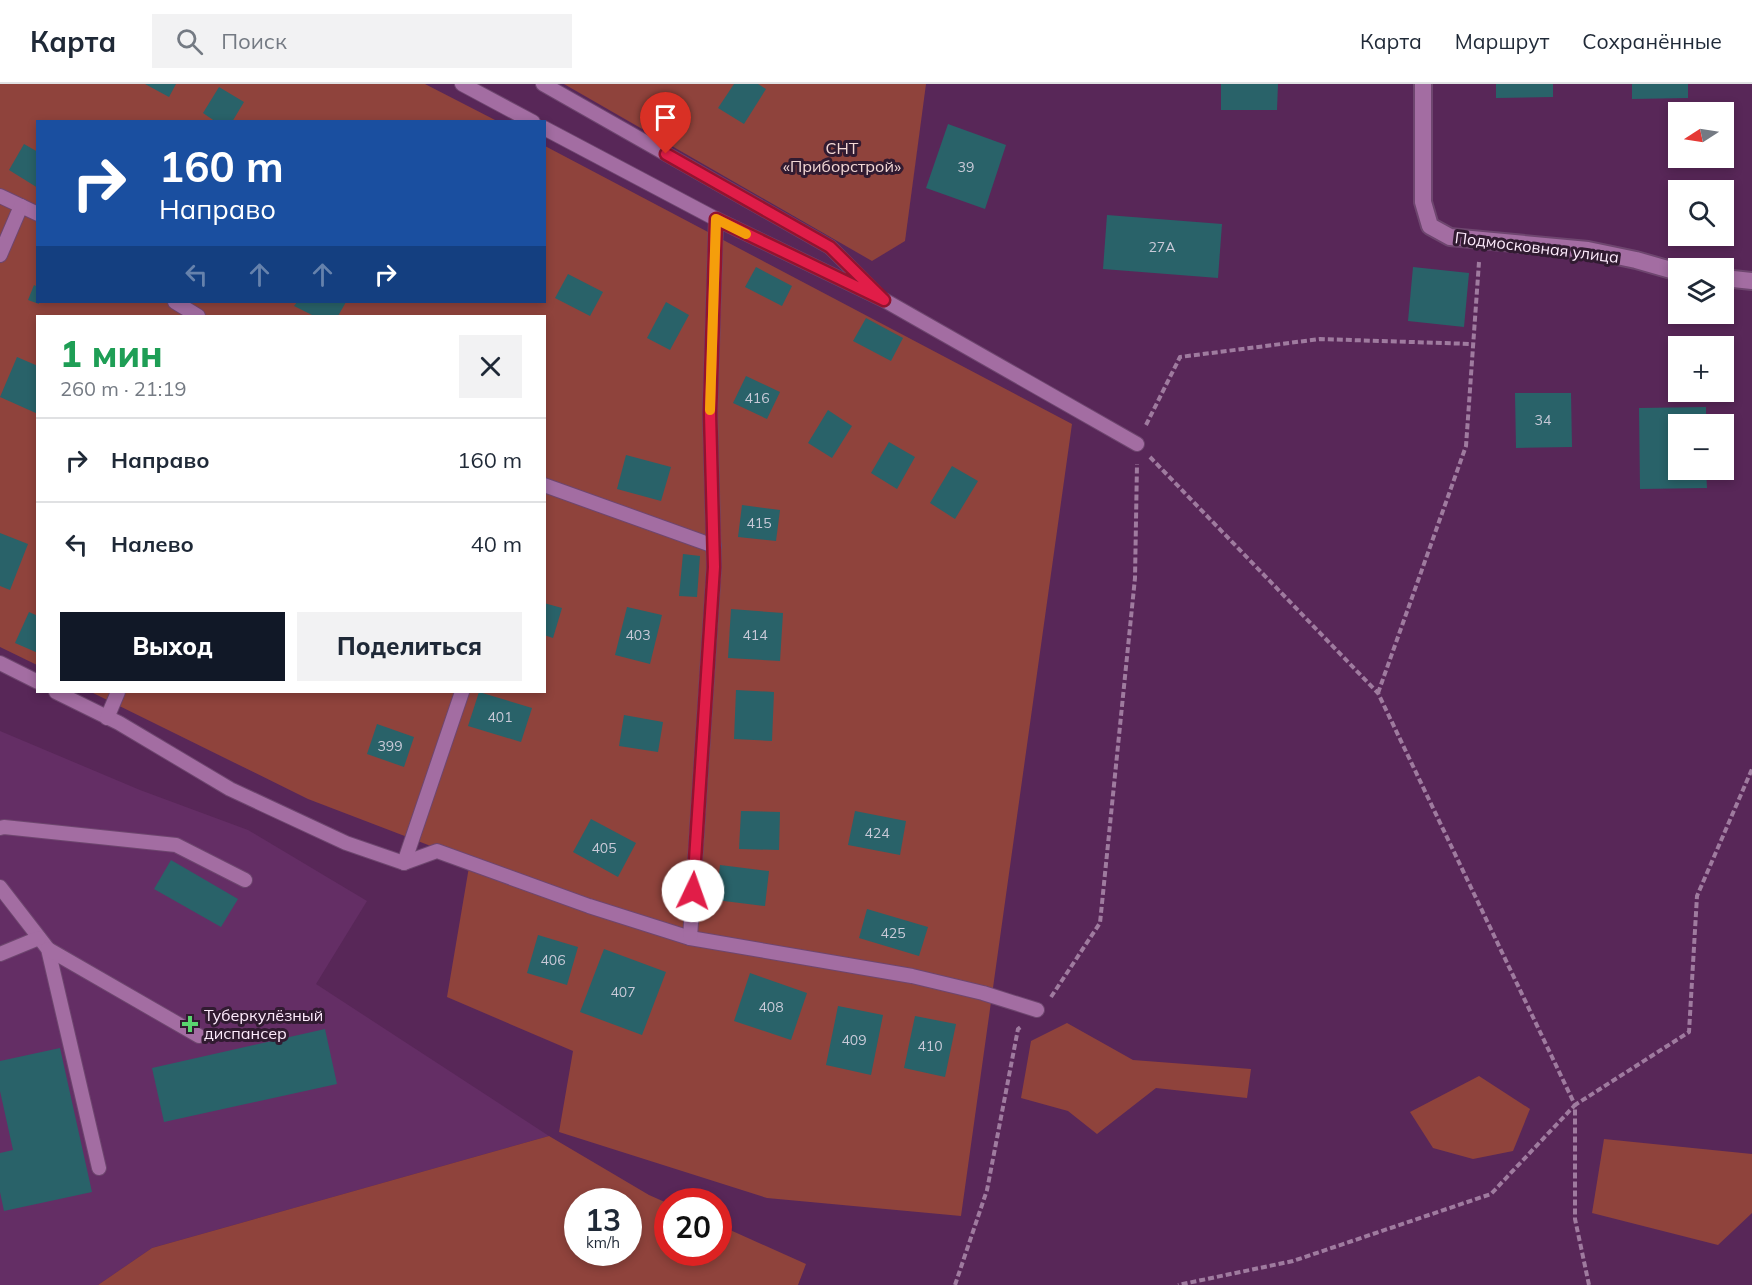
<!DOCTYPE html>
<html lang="ru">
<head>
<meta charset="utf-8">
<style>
  :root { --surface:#fff; --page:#f2f2f3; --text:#1f2937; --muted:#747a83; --line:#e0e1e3; --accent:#111827 }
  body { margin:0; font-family:Mulish,sans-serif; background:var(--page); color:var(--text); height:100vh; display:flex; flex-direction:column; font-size:22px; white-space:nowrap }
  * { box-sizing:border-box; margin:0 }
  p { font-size:20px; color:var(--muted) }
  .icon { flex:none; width:33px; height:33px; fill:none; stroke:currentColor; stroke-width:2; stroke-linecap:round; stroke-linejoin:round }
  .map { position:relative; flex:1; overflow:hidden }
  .drawer { position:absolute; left:36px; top:231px; width:510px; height:378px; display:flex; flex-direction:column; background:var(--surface); border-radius:0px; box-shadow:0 3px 9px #0003 }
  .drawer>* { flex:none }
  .hud { position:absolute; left:36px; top:36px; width:510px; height:183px; border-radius:0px; box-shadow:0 3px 9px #0003; background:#1a4fa0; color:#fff; overflow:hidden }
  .needle { width:39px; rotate:258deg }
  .buttons { position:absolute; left:1668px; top:18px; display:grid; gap:12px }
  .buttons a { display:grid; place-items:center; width:66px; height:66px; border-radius:0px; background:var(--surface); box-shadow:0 3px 9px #0003; font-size:30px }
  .speed { position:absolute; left:564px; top:1104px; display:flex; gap:12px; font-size:30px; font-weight:700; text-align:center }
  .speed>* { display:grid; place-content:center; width:78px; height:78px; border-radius:50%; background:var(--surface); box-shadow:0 3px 9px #0003; line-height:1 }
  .speed small { font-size:15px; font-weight:400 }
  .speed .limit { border:9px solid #d22; background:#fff; color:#111 }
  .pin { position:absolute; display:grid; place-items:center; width:51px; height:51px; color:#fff; margin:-62px -26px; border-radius:50% 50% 50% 0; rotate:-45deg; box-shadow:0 0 6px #0007 }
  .pin .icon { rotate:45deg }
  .me { position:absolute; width:66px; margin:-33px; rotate:3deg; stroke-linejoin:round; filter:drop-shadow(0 0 4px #0008) }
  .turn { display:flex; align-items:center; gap:21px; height:126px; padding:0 24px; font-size:27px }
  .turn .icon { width:78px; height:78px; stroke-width:2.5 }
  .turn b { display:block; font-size:42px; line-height:51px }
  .lanes { display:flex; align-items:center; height:57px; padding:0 24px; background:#0003; justify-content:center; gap:30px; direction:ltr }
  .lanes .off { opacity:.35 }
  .round { display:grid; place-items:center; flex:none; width:63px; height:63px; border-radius:0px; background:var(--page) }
  .headline { display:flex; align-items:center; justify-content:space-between; height:102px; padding:0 24px }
  h1 { font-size:36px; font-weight:800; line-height:45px; color:#1e9e55 }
  .cta { display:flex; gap:12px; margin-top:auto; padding:12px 24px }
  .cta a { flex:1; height:69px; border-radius:0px; background:var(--accent); color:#fff; font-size:24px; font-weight:800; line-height:69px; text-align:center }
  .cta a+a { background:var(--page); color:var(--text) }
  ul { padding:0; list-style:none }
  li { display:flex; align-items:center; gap:18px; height:84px; padding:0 24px; border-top:2px solid var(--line) }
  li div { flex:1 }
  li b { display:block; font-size:22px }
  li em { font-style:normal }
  header { display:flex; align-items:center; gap:36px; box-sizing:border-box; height:84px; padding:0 30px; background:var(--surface); border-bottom:2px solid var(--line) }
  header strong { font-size:28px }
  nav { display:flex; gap:33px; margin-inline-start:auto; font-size:21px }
  .search { width:420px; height:54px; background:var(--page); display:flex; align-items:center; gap:15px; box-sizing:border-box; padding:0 21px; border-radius:0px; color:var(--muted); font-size:22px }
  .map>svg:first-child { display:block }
</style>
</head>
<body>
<header>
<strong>Карта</strong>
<div class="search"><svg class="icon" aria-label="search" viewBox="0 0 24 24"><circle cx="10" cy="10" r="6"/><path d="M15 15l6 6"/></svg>Поиск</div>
<nav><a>Карта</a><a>Маршрут</a><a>Сохранённые</a></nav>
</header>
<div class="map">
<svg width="1752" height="1201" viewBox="0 0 1752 1201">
  <rect width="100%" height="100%" fill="#582758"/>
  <polygon fill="#642e65" points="0,647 140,706 248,746 367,817 316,900 549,1052 152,1164 98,1201 0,1201"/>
  <g fill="#8f433c" fill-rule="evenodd">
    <polygon points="0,0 425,0 497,37 38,38 38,218 544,218 545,62 1072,340 961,1132 767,1114 559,1048 573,967 447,913 470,777 308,715 91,608 544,608 544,232 38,232 37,581 0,563"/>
    <polygon points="564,0 926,0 905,157 872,177"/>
    <polygon points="1067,939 1133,976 1251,985 1247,1014 1156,1004 1097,1050 1068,1027 1021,1014 1031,957"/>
    <polygon points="1479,992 1530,1025 1513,1067 1473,1075 1433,1064 1410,1028"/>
    <path d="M549,1052L649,1111L667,1119L668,1168H718L719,1141L806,1180L798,1201H98L152,1164ZM578,1118H628V1168H578Z"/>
    <polygon points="1604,1055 1752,1070 1752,1129 1718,1161 1592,1129"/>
  </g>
  <g fill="#296269">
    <polygon points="145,0 176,0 169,13"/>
    <polygon points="734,0 758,0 766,5 744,40 718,24"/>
    <polygon points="1221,0 1278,0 1277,26 1221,26"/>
    <polygon points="1496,0 1553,0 1553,13 1496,14"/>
    <polygon points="1632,0 1688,0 1688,14 1632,15"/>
    <polygon points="219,3 244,18 232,38 216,38 203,29"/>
    <polygon points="948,40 1006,61 985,125 926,104"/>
    <polygon points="24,60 38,68 38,104 9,86"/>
    <polygon points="1107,131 1222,140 1218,194 1103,185"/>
    <polygon points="756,183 792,202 782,222 745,203"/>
    <polygon points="1413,183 1469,189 1464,243 1408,237"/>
    <polygon points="568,190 603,208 590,232 555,214"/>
    <polygon points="34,201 38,203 39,220 28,216"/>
    <polygon points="297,218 346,218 338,232 314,232 294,222"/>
    <polygon points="666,218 689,231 670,266 647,254"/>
    <polygon points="866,234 903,254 891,277 853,257"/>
    <polygon points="17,273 38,282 38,330 0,313"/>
    <polygon points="746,292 780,308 767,335 733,319"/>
    <polygon points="1515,309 1571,309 1572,363 1516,364"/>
    <polygon points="1706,323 1706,340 1678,340 1678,386 1706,386 1707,404 1640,405 1639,324"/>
    <polygon points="828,326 852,342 832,374 808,359"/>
    <polygon points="889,358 915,373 897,405 871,389"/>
    <polygon points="626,371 671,383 661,417 617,405"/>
    <polygon points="952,382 978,397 955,435 930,419"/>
    <polygon points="742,421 780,426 776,457 738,453"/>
    <polygon points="0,449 28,460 10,506 0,502"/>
    <polygon points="683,470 700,472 697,513 679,512"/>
    <polygon points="544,519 562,524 553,554 544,551"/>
    <polygon points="627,523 662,531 650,580 615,571"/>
    <polygon points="731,525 783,529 780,577 728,574"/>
    <polygon points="29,528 38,532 38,569 15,559"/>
    <polygon points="736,606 774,608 772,657 734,655"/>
    <polygon points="479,608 532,624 521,658 468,642"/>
    <polygon points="624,631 663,638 658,668 619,662"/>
    <polygon points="377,640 414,653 404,683 367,670"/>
    <polygon points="741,727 780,728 779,766 739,765"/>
    <polygon points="855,727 906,737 900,771 848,761"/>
    <polygon points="591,735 636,759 618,793 573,768"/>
    <polygon points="171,776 238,815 221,843 154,805"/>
    <polygon points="720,781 769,787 765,822 716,816"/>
    <polygon points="867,825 928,843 919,872 859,854"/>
    <polygon points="538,851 578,863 567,901 527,889"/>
    <polygon points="604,865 666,888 642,951 580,928"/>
    <polygon points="750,889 807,909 791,956 734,937"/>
    <polygon points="838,922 883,931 871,991 826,981"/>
    <polygon points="915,932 956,940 945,993 904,984"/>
    <polygon points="325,945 337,1000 164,1038 152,984"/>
    <polygon points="60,964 92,1108 4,1127 0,1108 0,1069 13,1066 0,1007 0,977"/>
  </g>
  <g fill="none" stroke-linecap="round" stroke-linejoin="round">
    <g stroke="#6e466f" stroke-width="16">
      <g id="service">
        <polyline points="462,0 533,38"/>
        <polyline points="543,0 830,163 875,208"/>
        <polyline points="544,44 716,135 884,216 1137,360"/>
        <polyline points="0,112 38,130"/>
        <polyline points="0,171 21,122"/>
        <polyline points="175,218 198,232"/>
        <polyline points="544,401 714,462"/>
        <polyline points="0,579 38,598"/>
        <polyline points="56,608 119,639 230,705 346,759 404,779 437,767 589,822 690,854 912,892 983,909 1037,926"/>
        <polyline points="107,634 118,608"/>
        <polyline points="0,744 4,743 176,761 245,796"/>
        <polyline points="404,779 462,608"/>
        <polyline points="0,803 48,865 99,1084"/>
        <polyline points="690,854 714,483 710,329 716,135"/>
        <polyline points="48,865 199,952"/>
        <polyline points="0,870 39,854"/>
      </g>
    </g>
    <g stroke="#6e466f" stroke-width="20">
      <g id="minor">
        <polyline points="1423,0 1423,118 1430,142 1450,153 1588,166 1636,176 1678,188"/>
        <polyline points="1724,194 1752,197"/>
      </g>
    </g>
    <g stroke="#9f7b9f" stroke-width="4" stroke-dasharray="6 3" stroke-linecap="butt">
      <polyline points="1146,341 1180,273 1320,255 1472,260"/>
      <polyline points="1150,373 1378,609 1575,1021 1491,1110 1293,1177 1178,1201"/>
      <polyline points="1378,609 1466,362 1479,178"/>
      <polyline points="1051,913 1100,839 1135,494 1137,380"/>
      <polyline points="955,1201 987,1106 1018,945 1022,942"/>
      <polyline points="1589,1201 1575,1135 1575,1021 1689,948 1697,812 1752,685"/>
    </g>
    <use href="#service" stroke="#a36da2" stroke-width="14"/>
    <use href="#minor" stroke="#a36da2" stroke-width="16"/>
  </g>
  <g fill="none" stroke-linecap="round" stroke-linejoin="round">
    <g stroke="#92132f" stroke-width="15">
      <polyline id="route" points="666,70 830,163 884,216 716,135 710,329 714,483 693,807"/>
    </g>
    <use href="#route" stroke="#e11d48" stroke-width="10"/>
    <polyline stroke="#f59e0b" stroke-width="10" points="710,326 716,135 746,150"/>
  </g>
  <path fill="#59d56f" stroke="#311b31" stroke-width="2" d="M187 931h6v6h6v6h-6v6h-6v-6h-6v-6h6z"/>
  <g text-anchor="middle" stroke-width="6" stroke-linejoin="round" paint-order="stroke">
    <g font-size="14" fill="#c9cad8">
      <text x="966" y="88">39</text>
      <text x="1162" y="168">27А</text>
      <text x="757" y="319">416</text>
      <text x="1543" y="341">34</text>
      <text x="759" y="444">415</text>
      <text x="638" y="556">403</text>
      <text x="755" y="556">414</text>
      <text x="500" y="638">401</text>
      <text x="390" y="667">399</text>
      <text x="877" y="754">424</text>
      <text x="604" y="769">405</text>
      <text x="893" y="854">425</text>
      <text x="553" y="881">406</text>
      <text x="623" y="913">407</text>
      <text x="771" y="928">408</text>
      <text x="854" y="961">409</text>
      <text x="930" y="967">410</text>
    </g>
    <g font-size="16" fill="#f3d8d5" stroke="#311b31">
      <text x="842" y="70">СНТ<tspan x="842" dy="18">«Приборстрой»</tspan></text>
    </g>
    <g font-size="16" fill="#feecfd" stroke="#311b31">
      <text transform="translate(1537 163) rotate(7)" y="6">Подмосковная улица</text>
    </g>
    <g font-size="16" fill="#feecfd" stroke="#311b31" text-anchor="start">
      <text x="204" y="937">Туберкулёзный<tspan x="204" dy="18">диспансер</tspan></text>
    </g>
  </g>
</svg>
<div class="buttons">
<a><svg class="needle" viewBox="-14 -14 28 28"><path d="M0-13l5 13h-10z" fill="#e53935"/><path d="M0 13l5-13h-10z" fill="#747a83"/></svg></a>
<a><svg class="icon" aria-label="search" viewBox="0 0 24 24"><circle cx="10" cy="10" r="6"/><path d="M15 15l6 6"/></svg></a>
<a><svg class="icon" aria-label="layers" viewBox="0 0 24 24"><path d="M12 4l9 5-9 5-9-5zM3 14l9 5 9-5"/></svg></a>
<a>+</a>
<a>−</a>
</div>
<div class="speed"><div>13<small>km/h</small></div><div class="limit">20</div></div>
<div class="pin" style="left:666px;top:70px;background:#d93025"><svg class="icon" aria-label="arrive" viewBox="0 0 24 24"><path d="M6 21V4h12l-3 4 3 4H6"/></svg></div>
<svg class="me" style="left:693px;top:807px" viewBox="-20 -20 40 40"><circle r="19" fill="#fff"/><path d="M0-13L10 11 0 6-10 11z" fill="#e11d48"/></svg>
<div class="hud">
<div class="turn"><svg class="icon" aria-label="right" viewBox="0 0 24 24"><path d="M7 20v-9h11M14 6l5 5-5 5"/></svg><div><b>160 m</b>Направо</div></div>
<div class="lanes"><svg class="icon off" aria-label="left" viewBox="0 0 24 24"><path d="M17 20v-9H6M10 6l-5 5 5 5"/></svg><svg class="icon off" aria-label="ahead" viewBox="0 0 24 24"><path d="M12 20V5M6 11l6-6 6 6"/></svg><svg class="icon off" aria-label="ahead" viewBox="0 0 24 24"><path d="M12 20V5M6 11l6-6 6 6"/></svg><svg class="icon" aria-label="right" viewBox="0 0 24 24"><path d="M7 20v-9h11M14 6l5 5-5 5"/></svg></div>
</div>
<section class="drawer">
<div class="headline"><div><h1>1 мин</h1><p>260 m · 21:19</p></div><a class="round"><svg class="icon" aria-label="close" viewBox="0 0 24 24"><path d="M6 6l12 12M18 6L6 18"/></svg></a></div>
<ul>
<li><svg class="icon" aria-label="right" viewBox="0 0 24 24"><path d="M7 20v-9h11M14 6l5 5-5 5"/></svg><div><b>Направо</b></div><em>160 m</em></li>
<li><svg class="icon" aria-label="left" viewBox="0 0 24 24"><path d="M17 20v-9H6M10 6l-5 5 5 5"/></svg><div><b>Налево</b></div><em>40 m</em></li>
</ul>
<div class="cta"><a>Выход</a><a>Поделиться</a></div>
</section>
</div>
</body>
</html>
